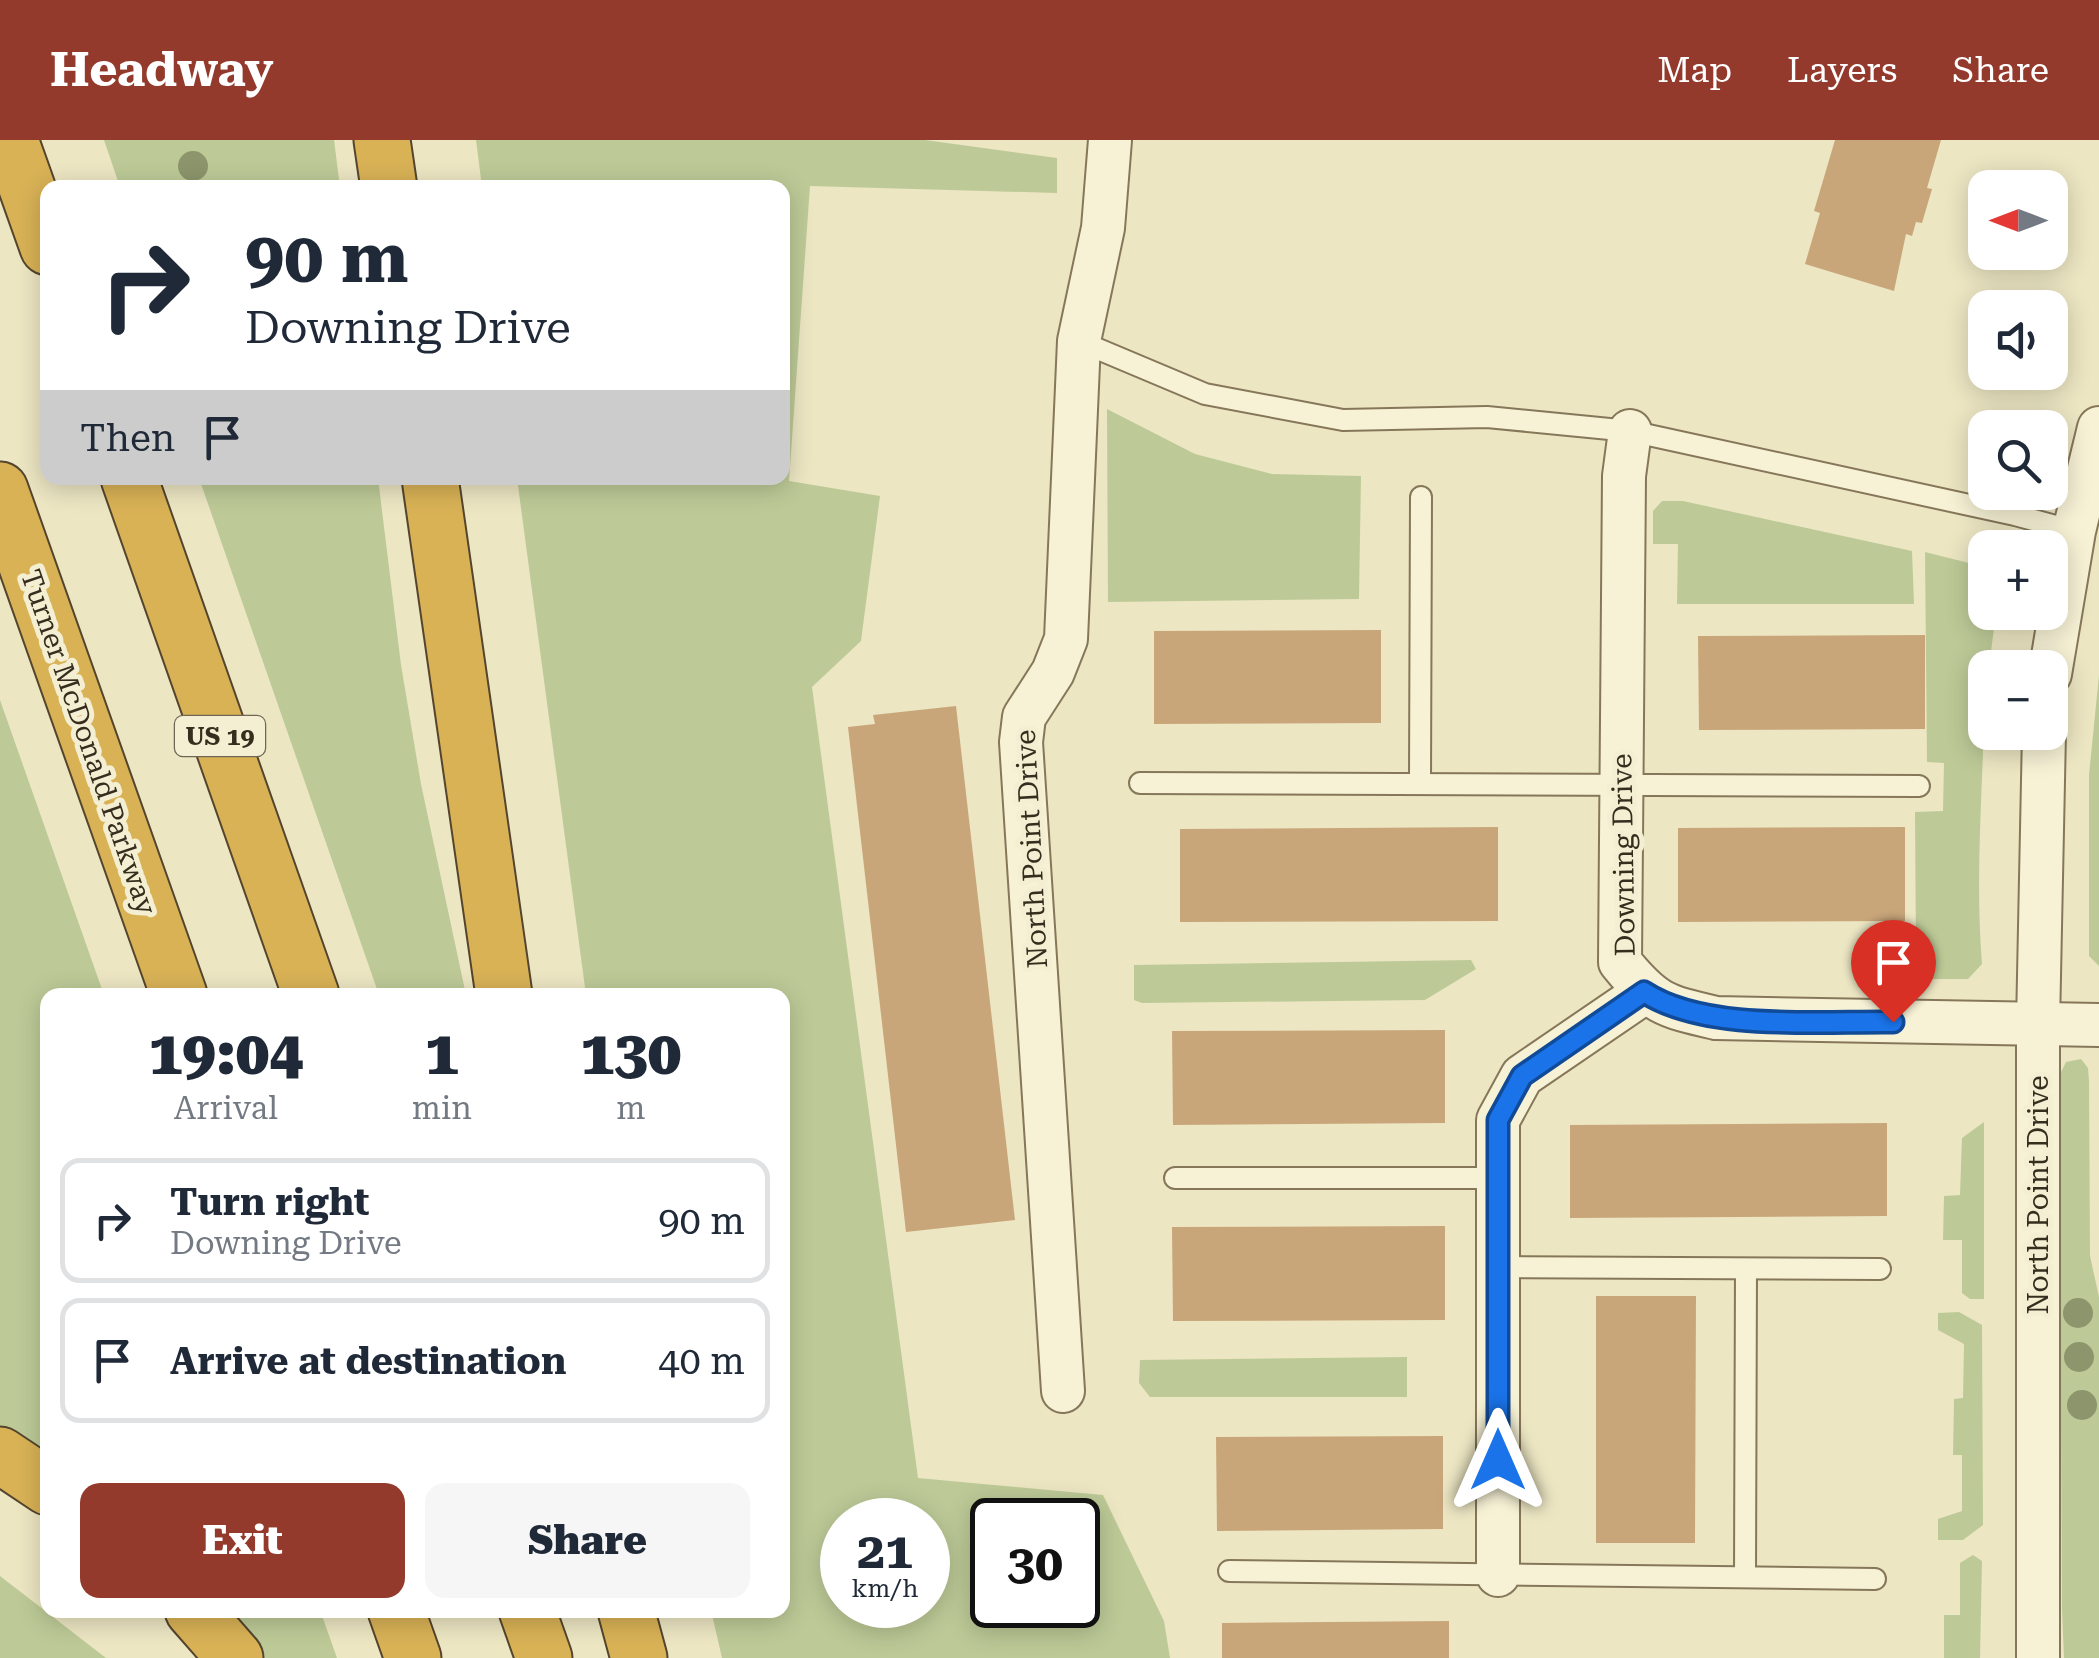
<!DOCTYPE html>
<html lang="en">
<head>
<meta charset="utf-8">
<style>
  :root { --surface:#fff; --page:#f6f6f7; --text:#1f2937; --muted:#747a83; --line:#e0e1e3; --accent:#933a2c }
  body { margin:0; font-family:"Roboto Serif",serif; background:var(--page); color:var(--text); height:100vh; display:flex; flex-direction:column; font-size:38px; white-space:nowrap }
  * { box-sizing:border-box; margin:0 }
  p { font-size:32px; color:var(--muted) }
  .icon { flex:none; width:55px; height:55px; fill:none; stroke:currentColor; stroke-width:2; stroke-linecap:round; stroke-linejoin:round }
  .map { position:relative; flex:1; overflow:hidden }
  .side { position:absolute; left:40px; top:848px; width:750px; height:630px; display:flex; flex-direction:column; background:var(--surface); border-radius:20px; box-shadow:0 5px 25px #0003 }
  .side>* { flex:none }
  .banner { position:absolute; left:40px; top:40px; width:750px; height:305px; border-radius:20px; box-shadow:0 5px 25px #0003; background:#fff; color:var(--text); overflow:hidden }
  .needle { width:65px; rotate:270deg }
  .fabs { position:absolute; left:1968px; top:30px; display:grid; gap:20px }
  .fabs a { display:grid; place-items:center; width:100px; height:100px; border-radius:20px; background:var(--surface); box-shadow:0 5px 25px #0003; font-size:50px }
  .speed { position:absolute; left:820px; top:1358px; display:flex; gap:20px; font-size:50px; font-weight:700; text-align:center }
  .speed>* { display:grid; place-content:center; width:130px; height:130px; border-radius:50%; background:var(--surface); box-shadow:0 5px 25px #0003; line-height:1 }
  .speed small { font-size:25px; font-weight:400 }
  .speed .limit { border:5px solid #111; border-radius:15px; background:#fff; color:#111 }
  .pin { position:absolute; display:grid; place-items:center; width:85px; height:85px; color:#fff; margin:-102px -42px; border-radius:50% 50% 50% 0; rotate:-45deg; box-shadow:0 0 10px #0007 }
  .pin .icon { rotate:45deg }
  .me { position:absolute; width:110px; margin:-55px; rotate:0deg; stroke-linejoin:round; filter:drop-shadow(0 0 8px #0008) }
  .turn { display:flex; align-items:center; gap:35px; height:210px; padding:0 40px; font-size:45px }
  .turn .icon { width:130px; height:130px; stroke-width:2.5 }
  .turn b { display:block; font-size:70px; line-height:85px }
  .then { display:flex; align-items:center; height:95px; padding:0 40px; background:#0003; gap:20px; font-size:38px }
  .eta { display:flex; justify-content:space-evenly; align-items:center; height:170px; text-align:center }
  .eta b { font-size:60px; font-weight:800; line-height:70px }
  .cta { display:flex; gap:20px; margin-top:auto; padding:20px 40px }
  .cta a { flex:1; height:115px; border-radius:20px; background:var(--accent); color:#fff; font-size:40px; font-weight:800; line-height:115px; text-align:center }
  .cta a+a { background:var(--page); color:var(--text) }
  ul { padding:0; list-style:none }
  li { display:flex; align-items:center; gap:30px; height:125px; margin:0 20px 15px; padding:0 20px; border:5px solid var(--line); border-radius:20px }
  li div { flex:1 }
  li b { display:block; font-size:38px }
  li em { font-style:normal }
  header { display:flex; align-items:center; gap:60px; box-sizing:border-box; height:140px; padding:0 50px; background:var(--accent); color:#fff }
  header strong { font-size:48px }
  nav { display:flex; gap:55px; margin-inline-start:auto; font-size:35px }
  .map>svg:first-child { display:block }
</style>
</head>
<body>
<header>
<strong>Headway</strong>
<nav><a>Map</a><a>Layers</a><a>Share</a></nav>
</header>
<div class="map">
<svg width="2099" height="1518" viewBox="0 0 2099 1518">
  <rect width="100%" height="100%" fill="#ece6c3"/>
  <g fill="#bdca97" fill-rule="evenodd">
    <polygon points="104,0 334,0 340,47 120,47"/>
    <path d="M476,0H925L1057,18V53L810,46L789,341L880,356L861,501L812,547L918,1338L1103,1355L1164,1481L1170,1518H722L711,1470H782V855H586L517,338H782V48L482,47ZM928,1380V1465H842V1380ZM1078,1380V1465H992V1380Z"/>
    <polygon points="1107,269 1195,314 1272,334 1361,336 1359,459 1108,462"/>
    <polygon points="199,338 378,338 401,525 421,644 466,855 379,855"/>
    <polygon points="1662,361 1683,361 1912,411 1914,464 1677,464 1678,404 1653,404 1653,371"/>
    <path d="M1925,412L1973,424L1985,432V472L1996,473L1989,527L1985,528C1985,627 1974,725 1982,824L1968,839H1897V827H1910L1916,817L1915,672L1943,671L1944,623L1927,622Z"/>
    <polygon points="2099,535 2099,826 2089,816 2089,635"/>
    <polygon points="0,560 104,855 48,855 47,1329 0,1293"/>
    <polygon points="1471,820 1476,829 1425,860 1142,863 1134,860 1134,825"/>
    <polygon points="2081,919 2088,928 2089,941 2090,1116 2099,1157 2099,1518 2064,1518 2062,1470 2059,936 2066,922"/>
    <polygon points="1984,982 1984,1159 1970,1159 1962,1153 1962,1100 1943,1100 1944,1056 1960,1055 1962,998"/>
    <polygon points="1959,1172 1982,1185 1983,1385 1963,1400 1938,1400 1938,1379 1962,1371 1962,1315 1953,1315 1954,1259 1963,1258 1964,1204 1938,1190 1938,1173"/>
    <polygon points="1407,1217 1407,1257 1150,1257 1139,1243 1140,1220"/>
    <polygon points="1973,1415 1982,1421 1980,1518 1944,1518 1944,1475 1960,1475 1960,1423"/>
    <polygon points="0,1436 106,1518 0,1518"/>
    <polygon points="228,1470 320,1470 337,1518 264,1518"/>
  </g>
  <g fill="#c9a67a">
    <polygon points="1835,0 1941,0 1927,48 1932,49 1922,83 1916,82 1912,96 1906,94 1894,151 1805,124 1820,73 1814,71"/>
    <polygon points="1381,490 1381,583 1154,584 1154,491"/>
    <polygon points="1925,495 1925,589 1699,590 1698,496"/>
    <polygon points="956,566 1015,1080 906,1092 848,587 875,584 873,575"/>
    <polygon points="1498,687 1498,781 1180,782 1180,689"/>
    <polygon points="1905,687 1905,781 1678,782 1678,688"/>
    <polygon points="1445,890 1445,983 1173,985 1172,891"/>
    <polygon points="1887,983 1887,1076 1570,1078 1570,985"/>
    <polygon points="1445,1086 1445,1180 1173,1181 1172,1087"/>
    <polygon points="1596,1156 1696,1156 1695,1403 1596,1403"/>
    <polygon points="1443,1296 1443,1389 1217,1391 1216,1297"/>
    <polygon points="1449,1481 1449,1518 1222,1518 1222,1483"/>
  </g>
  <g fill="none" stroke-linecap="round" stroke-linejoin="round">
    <g stroke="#86775a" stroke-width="24">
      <g id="lane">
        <polyline points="1079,201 1205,254 1343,280 1487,277 1630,291 2015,375 2074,391"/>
        <polyline points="1140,643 1919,646"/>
        <polyline points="1420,643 1421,357"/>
        <polyline points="1175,1038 1498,1038"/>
        <polyline points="1498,1127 1880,1129"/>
        <polyline points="1229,1431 1875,1439"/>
        <polyline points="1745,1437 1746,1129"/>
      </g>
    </g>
    <g stroke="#86775a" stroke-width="46">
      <g id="street">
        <path d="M1630,291L1624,336L1620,822C1654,864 1664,866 1716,878L2099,885"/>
        <polyline points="2050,534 2074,391 2099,288"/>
        <polyline points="1063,1251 1021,602 1024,577 1053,532 1066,499 1079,201 1103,88 1110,0"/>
        <polyline points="1498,1435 1498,980 1522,936 1645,852"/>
        <polyline points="2038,1518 2038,885 2044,592"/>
      </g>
    </g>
    <g stroke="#54452e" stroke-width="59">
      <g id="highway">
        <polyline points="10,0 48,107"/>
        <polyline points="382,0 389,48"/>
        <polyline points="129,338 311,855"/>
        <polyline points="430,338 504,855"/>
        <polyline points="0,350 179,855"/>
        <polyline points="0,1315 48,1347"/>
        <polyline points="193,1470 235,1518"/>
        <polyline points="396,1470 413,1518"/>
        <polyline points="527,1470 544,1518"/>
        <polyline points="626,1470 639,1518"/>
      </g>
    </g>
    <use href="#lane" stroke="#f7f2d5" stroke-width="20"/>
    <use href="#street" stroke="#f7f2d5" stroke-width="42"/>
    <use href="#highway" stroke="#d9b256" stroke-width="55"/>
  </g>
  <g fill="#8d956c">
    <circle cx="193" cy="26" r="15"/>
    <circle cx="2078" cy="1173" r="15"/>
    <circle cx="2079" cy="1217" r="15"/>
    <circle cx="2082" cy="1265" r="15"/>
  </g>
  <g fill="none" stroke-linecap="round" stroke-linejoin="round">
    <g stroke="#114b97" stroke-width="25">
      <path id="route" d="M1498,1320V980L1522,936L1644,852C1705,892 1820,881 1893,882"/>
    </g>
    <use href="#route" stroke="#1a73e8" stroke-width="18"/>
  </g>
  <g text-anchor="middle" stroke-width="10" stroke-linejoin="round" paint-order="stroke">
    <rect fill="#f4efd2" stroke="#6f6754" stroke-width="2.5" x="175" y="576" width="90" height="40" rx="8"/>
    <g font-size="25" font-weight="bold" fill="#362d1e">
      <text x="220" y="605">US 19</text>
    </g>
    <g font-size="28" fill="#362d1e" stroke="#f4efd2">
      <text transform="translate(89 602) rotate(71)" y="10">Turner McDonald Parkway</text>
      <text transform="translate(1031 709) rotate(-93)" y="10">North Point Drive</text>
      <text transform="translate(1623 715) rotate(-91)" y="10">Downing Drive</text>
      <text transform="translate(2038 1055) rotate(-90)" y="10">North Point Drive</text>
    </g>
  </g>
</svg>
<div class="fabs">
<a><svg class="needle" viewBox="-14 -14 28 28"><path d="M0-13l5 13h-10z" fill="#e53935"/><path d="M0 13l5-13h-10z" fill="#747a83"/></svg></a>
<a><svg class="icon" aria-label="sound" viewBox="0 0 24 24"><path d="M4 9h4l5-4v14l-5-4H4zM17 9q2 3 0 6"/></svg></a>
<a><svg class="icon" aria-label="search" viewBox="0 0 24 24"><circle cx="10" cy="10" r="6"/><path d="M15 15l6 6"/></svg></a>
<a>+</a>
<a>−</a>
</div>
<div class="speed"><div>21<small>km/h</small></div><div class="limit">30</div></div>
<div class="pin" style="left:1893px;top:882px;background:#d93025"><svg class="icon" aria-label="arrive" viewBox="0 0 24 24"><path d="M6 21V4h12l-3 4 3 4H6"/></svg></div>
<svg class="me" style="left:1498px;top:1320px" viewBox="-20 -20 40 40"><path d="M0-17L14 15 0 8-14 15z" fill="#1a73e8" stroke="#fff" stroke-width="4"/></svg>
<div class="banner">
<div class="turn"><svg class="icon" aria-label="right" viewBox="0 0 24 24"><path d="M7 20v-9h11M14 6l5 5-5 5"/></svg><div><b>90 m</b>Downing Drive</div></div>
<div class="then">Then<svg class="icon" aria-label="arrive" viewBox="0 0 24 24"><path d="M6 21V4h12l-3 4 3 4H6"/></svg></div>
</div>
<section class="side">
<div class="eta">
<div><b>19:04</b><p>Arrival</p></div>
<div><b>1</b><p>min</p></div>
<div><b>130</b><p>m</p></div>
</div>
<ul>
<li><svg class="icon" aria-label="right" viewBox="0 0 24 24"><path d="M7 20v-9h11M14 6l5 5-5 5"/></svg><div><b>Turn right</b><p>Downing Drive</p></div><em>90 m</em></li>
<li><svg class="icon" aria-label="arrive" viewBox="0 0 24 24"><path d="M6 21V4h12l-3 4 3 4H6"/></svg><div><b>Arrive at destination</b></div><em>40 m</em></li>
</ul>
<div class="cta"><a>Exit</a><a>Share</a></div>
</section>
</div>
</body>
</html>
